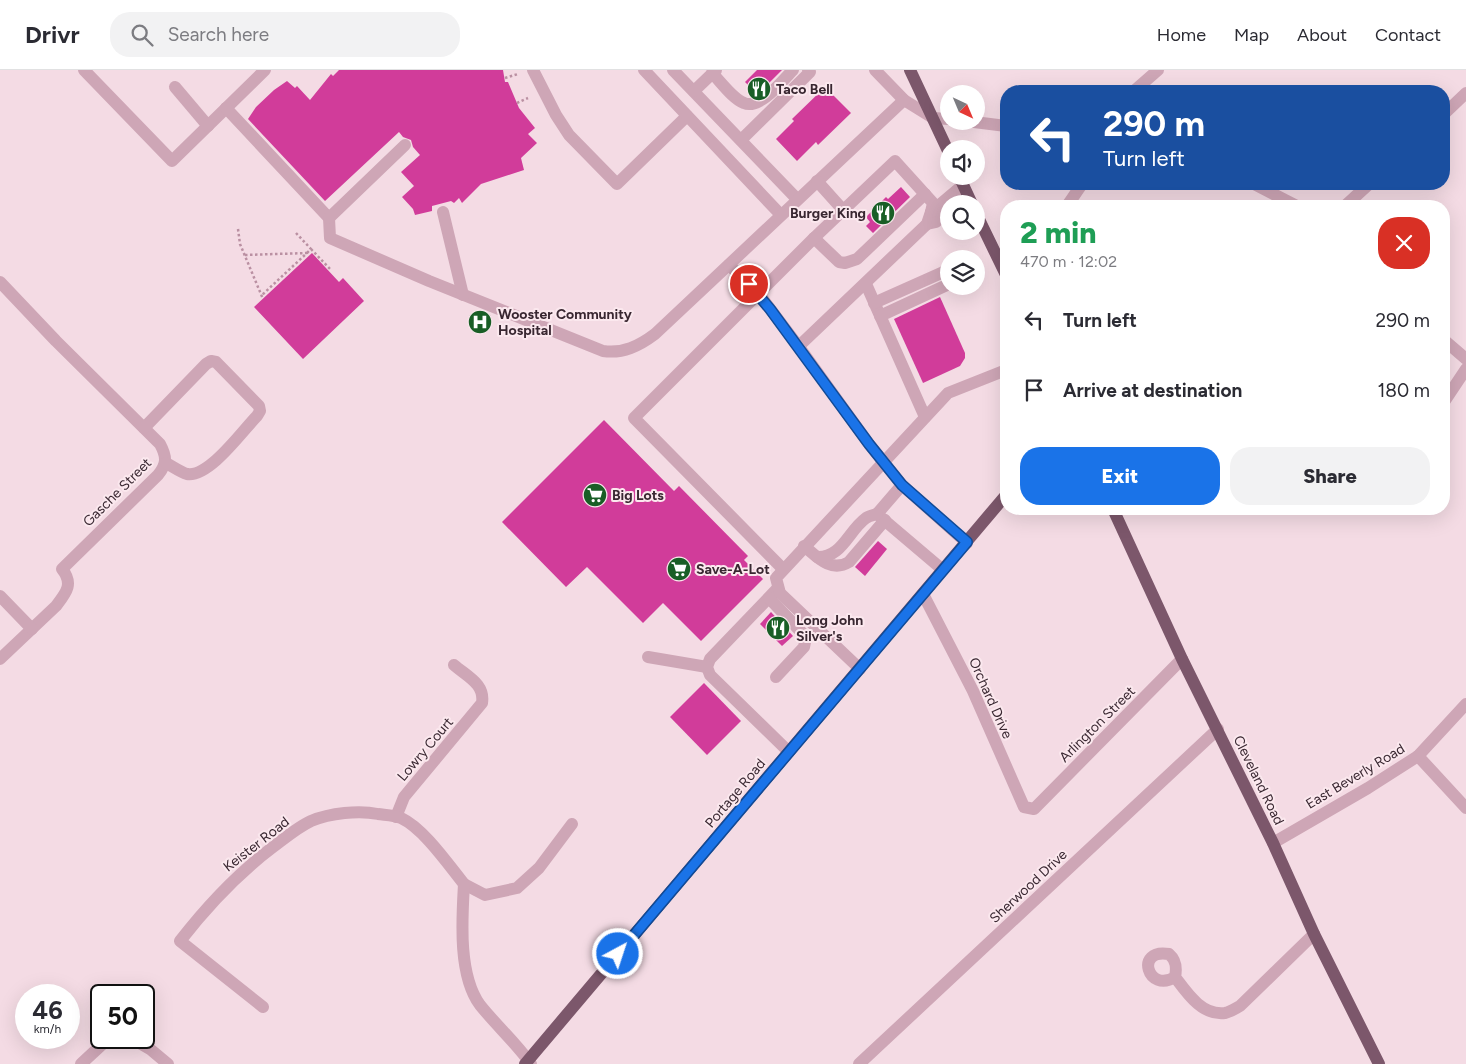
<!DOCTYPE html>
<html lang="en">
<head>
<meta charset="utf-8">
<style>
  :root { --surface:#fff; --page:#f2f2f3; --text:#2b2b33; --muted:#7c7c81; --line:#e1e1e2; --accent:#1a73e8 }
  body { margin:0; font-family:Figtree,sans-serif; background:var(--page); color:var(--text); height:100vh; display:flex; flex-direction:column; font-size:19px; white-space:nowrap }
  * { box-sizing:border-box; margin:0 }
  p { font-size:16px; color:var(--muted) }
  .icon { flex:none; width:28px; height:28px; fill:none; stroke:currentColor; stroke-width:2; stroke-linecap:round; stroke-linejoin:round }
  .map { position:relative; flex:1; overflow:hidden }
  .sheet { position:absolute; left:1000px; top:130px; width:450px; height:315px; display:flex; flex-direction:column; background:var(--surface); border-radius:20px; box-shadow:0 5px 20px #0002 }
  .sheet>* { flex:none }
  .hud { position:absolute; left:1000px; top:15px; width:450px; height:105px; border-radius:20px; box-shadow:0 5px 20px #0002; background:#1a4fa0; color:#fff; overflow:hidden }
  .needle { width:32px; rotate:136deg }
  .controls { position:absolute; left:940px; top:15px; display:grid; gap:10px }
  .controls a { display:grid; place-items:center; width:45px; height:45px; border-radius:50%; background:var(--surface); box-shadow:0 5px 20px #0002; font-size:25px }
  .speed { position:absolute; left:15px; top:914px; display:flex; gap:10px; font-size:25px; font-weight:700; text-align:center }
  .speed>* { display:grid; place-content:center; width:65px; height:65px; border-radius:50%; background:var(--surface); box-shadow:0 5px 20px #0002; line-height:1 }
  .speed small { font-size:12px; font-weight:400 }
  .speed .limit { border:2px solid #111; border-radius:8px; background:#fff; color:#111 }
  .pin { position:absolute; display:grid; place-items:center; width:42px; height:42px; color:#fff; margin:-21px; border:2px solid #fff; border-radius:50%; box-shadow:0 1px 5px #0007 }
  .me { position:absolute; width:55px; margin:-28px; rotate:40deg; stroke-linejoin:round; filter:drop-shadow(0 0 4px #0008) }
  .turn { display:flex; align-items:center; gap:18px; height:105px; padding:0 20px; font-size:22px }
  .turn .icon { width:65px; height:65px; stroke-width:2.5 }
  .turn b { display:block; font-size:35px; line-height:42px }
  .round { display:grid; place-items:center; flex:none; width:52px; height:52px; border-radius:20px; background:var(--page) }
  .headline { display:flex; align-items:center; justify-content:space-between; height:85px; padding:0 20px }
  h1 { font-size:30px; font-weight:800; line-height:38px; color:#1e9e55 }
  .primary-button { display:flex; gap:10px; margin-top:auto; padding:10px 20px }
  .primary-button a { flex:1; height:58px; border-radius:20px; background:var(--accent); color:#fff; font-size:20px; font-weight:800; line-height:58px; text-align:center }
  .primary-button a+a { background:var(--page); color:var(--text) }
  ul { padding:0; list-style:none }
  li { display:flex; align-items:center; gap:15px; height:70px; padding:0 20px }
  li div { flex:1 }
  li b { display:block; font-size:19px }
  li em { font-style:normal }
  header { display:flex; align-items:center; gap:30px; box-sizing:border-box; height:70px; padding:0 25px; background:var(--surface); border-bottom:1px solid var(--line) }
  header strong { font-size:24px }
  nav { display:flex; gap:28px; margin-inline-start:auto; font-size:18px }
  .search { width:350px; height:45px; background:var(--page); display:flex; align-items:center; gap:12px; box-sizing:border-box; padding:0 18px; border-radius:20px; color:var(--muted); font-size:19px }
  .map>svg:first-child { display:block }
</style>
</head>
<body>
<header>
<strong>Drivr</strong>
<div class="search"><svg class="icon" aria-label="search" viewBox="0 0 24 24"><circle cx="10" cy="10" r="6"/><path d="M15 15l6 6"/></svg>Search here</div>
<nav><a>Home</a><a>Map</a><a>About</a><a>Contact</a></nav>
</header>
<div class="map">
<svg width="1466" height="994" viewBox="0 0 1466 994">
  <rect width="100%" height="100%" fill="#f4dbe4"/>
  <g fill="#d13c9a">
    <polygon points="339,0 503,0 505,12 508,12 519,38 535,58 528,64 537,73 521,88 524,100 481,114 462,133 459,128 454,133 451,131 432,136 432,141 415,145 413,139 402,127 414,116 401,102 420,85 413,77 411,70 403,67 399,62 325,131 248,49 256,37 274,20 287,11 295,18 297,16 310,30 331,4 333,6"/>
    <polygon points="757,0 782,0 765,17 756,23 745,12"/>
    <polygon points="825,17 851,43 818,75 816,72 797,91 776,69 794,51 792,49"/>
    <polygon points="901,117 910,127 873,163 866,156 870,152 866,147 886,127 888,129"/>
    <polygon points="312,183 339,212 343,208 364,231 303,289 254,237"/>
    <polygon points="940,227 965,283 965,288 960,296 923,313 894,249"/>
    <polygon points="604,350 674,421 679,416 748,486 744,490 763,509 701,571 663,533 643,553 587,497 566,517 502,452"/>
    <polygon points="878,471 887,479 865,506 855,497"/>
    <polygon points="771,542 793,566 782,576 760,554"/>
    <polygon points="704,613 741,651 707,685 670,647"/>
  </g>
  <g fill="none" stroke-linecap="round" stroke-linejoin="round">
    <g stroke="#ba90a2" stroke-width="2.5" stroke-dasharray="2.5 2.5" stroke-linecap="butt">
      <polyline points="505,8 518,4"/>
      <polyline points="517,33 528,28"/>
      <polyline points="238,159 240,174 263,229"/>
      <polyline points="296,163 311,179 307,183"/>
      <polyline points="311,179 331,200"/>
      <polyline points="245,185 307,183 262,225"/>
    </g>
    <g stroke="#cea6b6" stroke-width="12">
      <polyline points="84,0 172,91 265,0"/>
      <polyline points="533,0 556,45 569,65 617,114 687,46"/>
      <polyline points="644,0 781,145"/>
      <polyline points="673,0 797,129"/>
      <polyline points="875,0 904,30 933,48 949,49"/>
      <path d="M712,3C721,12 733,29 744,33C760,40 782,11 793,0"/>
      <polyline points="175,17 208,56"/>
      <polyline points="694,21 716,0"/>
      <polyline points="1134,21 1158,0"/>
      <path d="M226,38L329,148L330,168L429,211L603,281C623,284 639,276 655,264L904,30"/>
      <polyline points="1444,44 1466,23"/>
      <polyline points="966,51 1006,56"/>
      <polyline points="741,70 810,2 808,0"/>
      <polyline points="817,111 843,140"/>
      <polyline points="1254,114 1297,136"/>
      <polyline points="957,134 967,125"/>
      <polyline points="1067,136 1082,114"/>
      <polyline points="1345,136 1369,114"/>
      <polyline points="443,142 463,225"/>
      <polyline points="329,148 405,75"/>
      <polyline points="927,154 936,152 949,141"/>
      <polyline points="814,168 839,192 845,193 857,189 925,124"/>
      <polyline points="729,195 759,224 802,281 869,374 902,415 967,473"/>
      <path d="M0,212L56,271L160,374C167,387 167,394 158,405L62,499C74,514 66,523 56,536L0,589"/>
      <polyline points="866,214 925,347"/>
      <polyline points="874,233 948,200"/>
      <polyline points="880,246 949,214"/>
      <polyline points="1444,270 1466,289"/>
      <polyline points="799,276 927,154 931,142 963,115"/>
      <polyline points="1444,332 1466,299"/>
      <path d="M144,358L206,294L211,291L216,292L259,336L260,341L257,346C243,360 209,408 187,404C180,402 172,396 166,393"/>
      <polyline points="902,415 877,444 943,500"/>
      <path d="M804,476C817,487 831,503 849,492L885,450"/>
      <path d="M817,487C842,488 848,461 866,448C869,446 874,445 877,444"/>
      <polyline points="783,499 634,348 814,168 895,91 933,133 931,142"/>
      <polyline points="778,518 710,589 707,597 710,605 789,682"/>
      <polyline points="923,524 973,621 1024,737 1034,739 1182,589"/>
      <polyline points="0,526 32,559"/>
      <polyline points="769,528 806,567 804,577 776,607"/>
      <polyline points="648,587 707,597"/>
      <polyline points="860,599 780,523 776,508 948,323 1006,300"/>
      <polyline points="1418,686 1466,738"/>
      <path d="M396,747L404,727L482,633C485,614 468,607 454,595"/>
      <polyline points="1273,773 1368,718 1418,686 1466,634"/>
      <polyline points="464,814 485,825 517,818 539,798 572,754"/>
      <path d="M1175,907C1148,924 1134,878 1169,884C1176,890 1177,897 1175,907C1187,923 1202,946 1225,943C1230,942 1236,938 1240,936L1314,864"/>
      <path d="M263,937L180,871C208,835 237,804 273,777C285,768 298,757 311,751C330,743 359,740 378,744C385,745 394,745 401,748C423,758 448,794 464,814C462,849 458,905 480,935C496,955 516,973 531,994"/>
      <polyline points="131,968 150,979 168,994"/>
      <polyline points="81,994 109,968"/>
      <polyline points="859,994 1218,659"/>
    </g>
    <g stroke="#7c576b" stroke-width="12">
      <polyline points="910,0 949,83"/>
      <polyline points="959,106 972,134"/>
      <polyline points="976,143 1006,205"/>
      <polyline points="1113,439 1182,589 1273,773 1314,864 1379,994"/>
      <polyline points="525,994 1006,425"/>
    </g>
  </g>
  <g fill="none" stroke-linecap="round" stroke-linejoin="round">
    <g stroke="#114b97" stroke-width="12">
      <polyline id="route" points="618,884 967,472 902,415 869,374 770,239 749,214"/>
    </g>
    <use href="#route" stroke="#1a73e8" stroke-width="9"/>
  </g>
  <defs>
    <g id="restaurant-disc" transform="scale(1.25)"><circle r="9.5" fill="#195e26" stroke="#fbe8ee"/><path d="M-5-6h1v4h1v-4h1v4h1v-4h1v5L-1.5 .5V6h-2V.5L-5-1ZM5-6V6H3V1.5H1.5Q1.5-4 5-6Z" fill="#fff"/></g>
    <g id="hospital-disc" transform="scale(1.25)"><circle r="9.5" fill="#195e26" stroke="#fbe8ee"/><path d="M-5-5h3v3.5h4V-5h3V5h-3V1.5h-4V5h-3Z" fill="#fff"/></g>
    <g id="supermarket-disc" transform="scale(1.25)"><circle r="9.5" fill="#195e26" stroke="#fbe8ee"/><path d="M-6-5.5h2.5l.6 2H6L4.5 2H-2.5L-4.4-4H-6ZM-1.5 3.2a1.3 1.3 0 1 0 .1 0ZM3 3.2a1.3 1.3 0 1 0 .1 0Z" fill="#fff"/></g>
  </defs>
  <g fill-rule="evenodd">
    <use href="#restaurant-disc" x="759" y="19"/>
    <use href="#restaurant-disc" x="883" y="143"/>
    <use href="#hospital-disc" x="480" y="252"/>
    <use href="#supermarket-disc" x="595" y="425"/>
    <use href="#supermarket-disc" x="679" y="499"/>
    <use href="#restaurant-disc" x="778" y="558"/>
  </g>
  <g text-anchor="middle" stroke-width="4" stroke-linejoin="round" paint-order="stroke">
    <g font-size="14" font-weight="bold" fill="#392731" stroke="#fbe8ee" text-anchor="start">
      <text x="776" y="24">Taco Bell</text>
      <text x="866" y="148" text-anchor="end">Burger King</text>
      <text x="498" y="249">Wooster Community<tspan x="498" dy="16">Hospital</tspan></text>
      <text x="612" y="430">Big Lots</text>
      <text x="696" y="504">Save-A-Lot</text>
      <text x="796" y="555">Long John<tspan x="796" dy="16">Silver's</tspan></text>
    </g>
    <g font-size="14" fill="#392731" stroke="#fbe8ee">
      <text transform="translate(117 422) rotate(-45)" y="5">Gasche Street</text>
      <text transform="translate(991 628) rotate(66)" y="5">Orchard Drive</text>
      <text transform="translate(1097 654) rotate(-45)" y="5">Arlington Street</text>
      <text transform="translate(425 679) rotate(-50)" y="5">Lowry Court</text>
      <text transform="translate(1355 706) rotate(-31)" y="5">East Beverly Road</text>
      <text transform="translate(1259 710) rotate(64)" y="5">Cleveland Road</text>
      <text transform="translate(735 723) rotate(-50)" y="5">Portage Road</text>
      <text transform="translate(256 774) rotate(-38)" y="5">Keister Road</text>
      <text transform="translate(1028 816) rotate(-43)" y="5">Sherwood Drive</text>
    </g>
  </g>
</svg>
<div class="controls">
<a><svg class="needle" viewBox="-14 -14 28 28"><path d="M0-13l5 13h-10z" fill="#e53935"/><path d="M0 13l5-13h-10z" fill="#7c7c81"/></svg></a>
<a><svg class="icon" aria-label="sound" viewBox="0 0 24 24"><path d="M4 9h4l5-4v14l-5-4H4zM17 9q2 3 0 6"/></svg></a>
<a><svg class="icon" aria-label="search" viewBox="0 0 24 24"><circle cx="10" cy="10" r="6"/><path d="M15 15l6 6"/></svg></a>
<a><svg class="icon" aria-label="layers" viewBox="0 0 24 24"><path d="M12 4l9 5-9 5-9-5zM3 14l9 5 9-5"/></svg></a>
</div>
<div class="speed"><div>46<small>km/h</small></div><div class="limit">50</div></div>
<div class="pin" style="left:749px;top:214px;background:#d93025"><svg class="icon" aria-label="arrive" viewBox="0 0 24 24"><path d="M6 21V4h12l-3 4 3 4H6"/></svg></div>
<svg class="me" style="left:618px;top:884px" viewBox="-20 -20 40 40"><circle r="17" fill="#1a73e8" stroke="#fff" stroke-width="3"/><path d="M0-11L8 9 0 5-8 9z" fill="#fff"/></svg>
<div class="hud">
<div class="turn"><svg class="icon" aria-label="left" viewBox="0 0 24 24"><path d="M17 20v-9H6M10 6l-5 5 5 5"/></svg><div><b>290 m</b>Turn left</div></div>
</div>
<section class="sheet">
<div class="headline"><div><h1>2 min</h1><p>470 m · 12:02</p></div><a class="round" style="background:#d93025;color:#fff"><svg class="icon" aria-label="close" viewBox="0 0 24 24"><path d="M6 6l12 12M18 6L6 18"/></svg></a></div>
<ul>
<li><svg class="icon" aria-label="left" viewBox="0 0 24 24"><path d="M17 20v-9H6M10 6l-5 5 5 5"/></svg><div><b>Turn left</b></div><em>290 m</em></li>
<li><svg class="icon" aria-label="arrive" viewBox="0 0 24 24"><path d="M6 21V4h12l-3 4 3 4H6"/></svg><div><b>Arrive at destination</b></div><em>180 m</em></li>
</ul>
<div class="primary-button"><a>Exit</a><a>Share</a></div>
</section>
</div>
</body>
</html>
